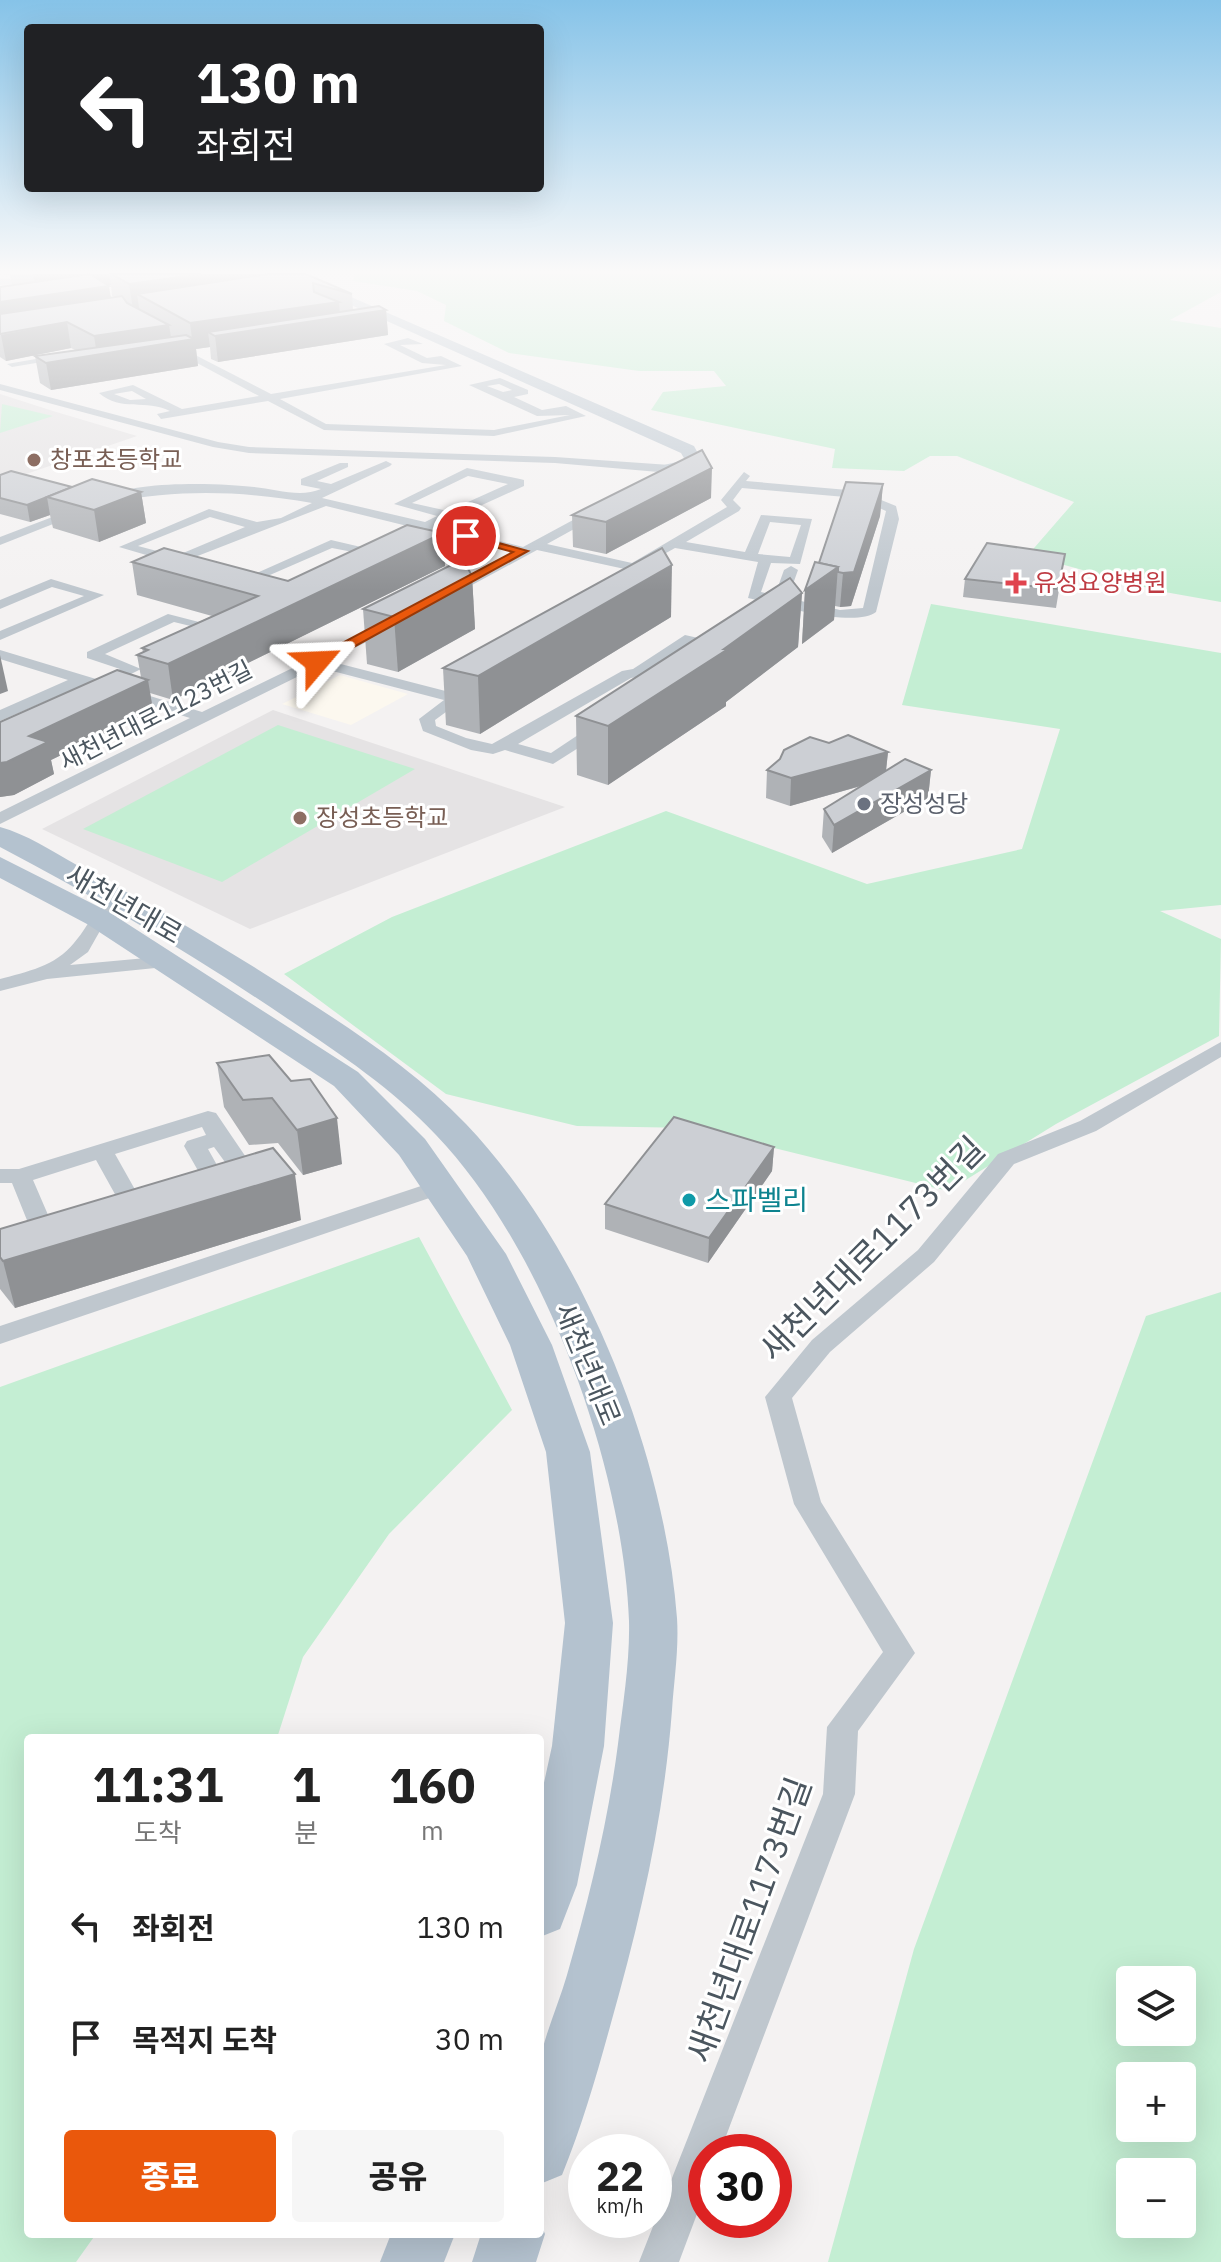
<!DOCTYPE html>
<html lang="ko">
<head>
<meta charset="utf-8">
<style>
  :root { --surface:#fff; --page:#f6f6f6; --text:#222; --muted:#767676; --accent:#ea580c }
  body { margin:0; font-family:"IBM Plex Sans","Noto Sans KR",sans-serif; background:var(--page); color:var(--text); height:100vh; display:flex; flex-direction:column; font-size:30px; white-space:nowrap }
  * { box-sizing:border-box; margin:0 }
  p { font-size:26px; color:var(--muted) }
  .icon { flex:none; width:44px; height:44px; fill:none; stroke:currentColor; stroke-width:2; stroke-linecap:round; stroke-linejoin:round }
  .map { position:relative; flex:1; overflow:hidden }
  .drawer { position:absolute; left:24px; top:1734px; width:520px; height:504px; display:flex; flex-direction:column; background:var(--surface); border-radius:8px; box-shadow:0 8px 32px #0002 }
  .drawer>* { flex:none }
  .banner { position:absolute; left:24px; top:24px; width:520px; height:168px; border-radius:8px; box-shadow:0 8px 32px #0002; background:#202124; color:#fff; overflow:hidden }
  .fabs { position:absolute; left:1116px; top:1966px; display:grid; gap:16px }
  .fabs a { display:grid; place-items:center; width:80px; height:80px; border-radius:8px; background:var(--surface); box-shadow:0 8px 32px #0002; font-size:40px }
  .speed { position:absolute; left:568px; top:2134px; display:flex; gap:16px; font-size:40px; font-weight:700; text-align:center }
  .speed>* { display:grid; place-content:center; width:104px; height:104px; border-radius:50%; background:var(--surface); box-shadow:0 8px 32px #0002; line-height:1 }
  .speed small { font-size:20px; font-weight:400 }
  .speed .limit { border:12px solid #d22; background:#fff; color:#111 }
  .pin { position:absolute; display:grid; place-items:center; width:68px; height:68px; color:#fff; margin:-34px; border:4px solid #fff; border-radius:50%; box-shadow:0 2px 8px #0007 }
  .me { position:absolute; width:88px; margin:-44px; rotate:64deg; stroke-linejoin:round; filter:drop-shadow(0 0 6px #0008) }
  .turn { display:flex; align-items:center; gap:28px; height:168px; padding:0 40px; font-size:36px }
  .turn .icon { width:104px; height:104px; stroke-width:2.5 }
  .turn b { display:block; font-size:56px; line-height:68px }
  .eta { display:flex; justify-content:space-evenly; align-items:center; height:136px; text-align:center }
  .eta b { font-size:48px; font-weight:800; line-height:56px }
  .cta { display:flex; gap:16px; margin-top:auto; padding:16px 40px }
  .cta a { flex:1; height:92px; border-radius:8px; background:var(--accent); color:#fff; font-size:32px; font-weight:800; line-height:92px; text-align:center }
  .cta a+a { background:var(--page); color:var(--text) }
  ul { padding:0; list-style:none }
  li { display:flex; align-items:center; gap:24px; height:112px; padding:0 40px }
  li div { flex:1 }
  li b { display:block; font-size:30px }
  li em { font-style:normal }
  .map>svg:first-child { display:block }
</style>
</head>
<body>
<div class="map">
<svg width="1221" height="2262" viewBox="0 0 1221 2262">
  <rect width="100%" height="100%" fill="#f4f2f2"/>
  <polygon fill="#fcf8ef" points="340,675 408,694 351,725 282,704"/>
  <g fill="#e5e3e4">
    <polygon points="0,394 53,411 137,436 0,483"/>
    <polygon points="273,710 565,807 250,929 42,829"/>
  </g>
  <g fill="#c4eed3" fill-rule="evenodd">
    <polygon points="355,274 1221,274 1221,292 1170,320 1221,328 1221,602 1159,591 1028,555 1074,502 957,456 930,456 904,471 832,468 835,449 651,410 663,392 726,386 714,371 639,371 509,353 444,321 446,305 417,291 353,281"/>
    <polygon points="2,404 53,416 0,433"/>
    <polygon points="931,604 1221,653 1221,905 1160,911 1221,939 1219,1036 1056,1124 948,1191 693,1128 577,1126 446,1094 284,974 392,917 666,811 867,884 1022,849 1060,729 902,705"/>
    <polygon points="278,725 415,769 222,882 83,829"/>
    <polygon points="419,1237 512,1410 389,1534 303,1657 277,1738 28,1738 28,2234 96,2234 76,2262 0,2262 0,1387"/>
    <path d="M1221,1292V2262H828L914,1949L1146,1316ZM1182,1980V2032H1130V1980ZM1182,2076V2128H1130V2076ZM1182,2172V2224H1130V2172Z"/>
  </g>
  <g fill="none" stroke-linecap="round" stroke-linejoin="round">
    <g fill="#bfc7ce" fill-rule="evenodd">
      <polygon points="42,277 39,282 0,285 0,279"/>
      <path d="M408,338L423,344L400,345L427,358L441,356L462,366L280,399L326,424L494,430L570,415L537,416L469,385L500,378L528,390V394L514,397L542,410L566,406L586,416L494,436L324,430L268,401L161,419L157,414L170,411C146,399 121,412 99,393L133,385L182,409L259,396L167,347L170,342L271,394L446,365L422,363L384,344ZM499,384L512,390L503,392L487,386ZM132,391L146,399L130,400L114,394Z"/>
      <polygon points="70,353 66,358 12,367 7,364"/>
      <polygon points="0,384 218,442 249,447 555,457 670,465 676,469 670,473 555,463 249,453 213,447 0,390"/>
      <path d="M386,461L392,464L390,466L322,498L425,522L437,516L394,504L467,468L520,479L524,480V486L438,525L523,547L599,506L605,510L603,513L547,544L632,563L727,507L721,500L744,472L750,476L746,481L859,491L896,506L899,519L876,612C853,629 776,604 748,598L758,562L675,548L634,571L537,550L448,598L443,597V591L513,552L326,506L177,564L119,547L209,509L257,522L281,518L312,503C244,491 180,489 112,502L106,498C131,480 222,483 254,487C276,489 300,498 321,489L301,485V479L340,463H348V467L317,481L331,484ZM468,476L508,484L448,511L412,503ZM742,488L857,498L886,511L863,608L840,610L788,598L798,570L791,566L784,570L775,595L761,592L771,563L800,564L812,519L761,515L745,552L686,542L739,511L741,508L733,500ZM210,517L245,527L176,556L138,546ZM770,522L801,525L790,557L758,554Z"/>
      <polygon points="76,508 86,511 0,545 0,537"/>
      <polygon points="331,540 391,554 384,558 332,548 263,578 269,580 269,586 243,579"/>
      <polygon points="51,579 104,595 0,640 0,631 84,596 52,587 0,609 0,600"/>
      <polygon points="168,614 226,629 213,636 207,630 174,622 105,654 141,669 111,684 202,712 389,621 394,622 394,628 329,661 461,695 461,701 435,720 436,726 466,738 492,744 622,671 633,669 685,635 729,645 722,649 692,643 642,676 631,678 518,744 551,753 593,725 605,725 605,731 553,764 505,750 493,754 471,750 423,731 419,719 444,700 317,667 0,824 0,812 190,718 83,685 0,721 0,710 68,680 0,659 0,650 96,679 120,669 87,658 87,652"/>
      <path d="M125,899L134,905L132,909L105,922L88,952L70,965L168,956L178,962L175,966L47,979L0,991V979C26,972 56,966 74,943C94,920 89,908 125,899Z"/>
      <polygon points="1221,1042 1221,1057 1096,1131 1014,1164 934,1262 830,1352 792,1398 821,1502 915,1653 858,1731 855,1794 720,2152 706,2152 706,2190 679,2262 639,2262 823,1794 827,1727 883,1652 794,1504 765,1397 812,1340 918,1250 998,1154 1080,1121"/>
      <path d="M208,1111L216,1113L260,1178L263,1183L260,1188L221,1199L213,1197L184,1146L187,1141L206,1135L202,1127L115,1154L151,1218L147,1223H131L96,1160L33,1180L61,1245L49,1253L37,1245L12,1183H0V1169H19ZM214,1147L238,1180L227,1183L208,1149Z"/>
      <polygon points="439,1180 450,1187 447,1192 0,1344 0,1326"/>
    </g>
    <polygon fill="#bfc9d2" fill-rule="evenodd" points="282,274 298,274 694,446 703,463 695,468 664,473 664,465 685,460 681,453"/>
    <g fill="#b4c2cf" fill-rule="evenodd">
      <path d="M0,827C26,834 52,851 75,864C137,897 198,932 257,969C329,1015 406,1061 466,1124C583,1247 664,1450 677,1618C679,1649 674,1680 672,1710C664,1817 640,1921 611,2023C597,2074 582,2126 562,2175L540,2184C540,2146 534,2098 540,2061C545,2033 559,2003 567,1975C589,1899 608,1822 618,1744C623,1704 630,1661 629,1621C623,1465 545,1249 436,1135C393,1089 340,1054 288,1019C195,956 99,899 0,847Z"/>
      <polygon points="0,857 109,912 358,1072 425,1139 506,1254 552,1345 590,1452 613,1623 604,1746 577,1885 560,1929 540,1937 540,1801 552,1746 565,1623 546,1452 510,1345 467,1256 399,1155 334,1086 87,924 0,878"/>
      <polygon points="540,2222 545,2234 536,2262 472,2262 481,2234 540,2234"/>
      <polygon points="391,2234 455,2234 444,2262 380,2262"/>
    </g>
  </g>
  <g fill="#afb2b6" fill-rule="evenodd">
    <path d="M0,274H306L352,294L353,310H386L388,335L218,362L211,359L210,347L196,349L198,366L51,390L40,383L35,356L75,350L71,348L6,361L0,357V287L12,285L10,275ZM107,285H111L112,296L115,297L111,298Z"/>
    <polygon points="0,475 72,487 141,492 146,523 99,542 53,528 50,515 30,522 0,514"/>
    <polygon points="883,484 880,516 851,606 840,607 835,606 834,620 802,644 805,590 819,563"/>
    <polygon points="711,498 606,554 573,547 572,515"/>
    <polygon points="443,533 445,566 173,700 150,693 153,710 51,760 54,774 14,795 0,797 0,722 141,677 137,655 143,652 142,648 212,616 137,595 132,562 288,581"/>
    <polygon points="1065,554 1056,608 963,597 965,579"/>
    <polygon points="472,576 475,629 398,672 367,664 363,609"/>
    <polygon points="802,593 798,647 726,702 726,706 608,785 577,775 576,716"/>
    <polygon points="671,617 480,734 446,725 443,668"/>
    <polygon points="829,743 888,752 886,771 931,770 928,798 832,853 822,837 824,809 861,786 790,806 766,798 767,770"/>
    <polygon points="269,1055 342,1164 303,1175 278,1143 249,1145 224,1107 217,1063"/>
    <polygon points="774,1147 772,1171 708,1263 605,1229 605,1204"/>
    <polygon points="301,1220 15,1308 0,1289 0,1229"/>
  </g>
  <g fill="#8f9194">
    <polygon points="33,274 109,274 111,285 36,294"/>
    <polygon points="201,274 281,274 137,294 139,308 133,309 129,284"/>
    <polygon points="109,286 113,311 0,328 0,302"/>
    <polygon points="339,302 340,317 386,310 388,335 218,362 215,336 208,332 210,347 196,349 198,366 51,390 46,363 97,355 94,336 169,325 172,343 192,339 190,323"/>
    <polygon points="67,322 71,348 6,361 1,335"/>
    <polygon points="712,468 711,498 606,554 606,522"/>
    <polygon points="883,484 880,516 851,606 840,607 843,573"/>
    <polygon points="141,492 146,523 99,542 94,510"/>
    <polygon points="47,497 50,515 30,522 27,505"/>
    <polygon points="443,533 445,566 173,700 168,664"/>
    <polygon points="672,565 671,617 480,734 478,676"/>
    <polygon points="838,567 834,620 802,644 805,590"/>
    <polygon points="472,576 475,629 398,672 394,617"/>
    <polygon points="802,593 798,647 726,702 726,706 608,785 608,726 724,649"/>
    <polygon points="0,655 8,691 0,694"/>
    <polygon points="148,680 153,710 51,760 54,774 14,795 0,797 0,763 29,736"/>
    <polygon points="888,752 885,779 790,806 791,778"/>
    <polygon points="931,770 928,798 832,853 834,825"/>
    <polygon points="337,1118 342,1164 303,1175 297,1130"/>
    <polygon points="774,1147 772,1171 708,1263 709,1238"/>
    <polygon points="295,1174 301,1220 15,1308 3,1261"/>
  </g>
  <g fill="#cccfd4" stroke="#8f9194" stroke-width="2">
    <polygon points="90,274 109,286 0,302 0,287"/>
    <polygon points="112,274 201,274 129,284"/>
    <polygon points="268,274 306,274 352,294 313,283 314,292 339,302 190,323 137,294"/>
    <polygon points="122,296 127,303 169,325 94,336 67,322 0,334 0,314"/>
    <polygon points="379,306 386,310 215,336 208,332"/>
    <polygon points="186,335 194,339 46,363 35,356"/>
    <polygon points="702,450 712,468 606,522 572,515"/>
    <polygon points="11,471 72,487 27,505 0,498 0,475"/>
    <polygon points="92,479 141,492 94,510 47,497"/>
    <polygon points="846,482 883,484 854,572 843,573 838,572 838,567 819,563"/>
    <polygon points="407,525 443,533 168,664 137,655 148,650 142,648 258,596 132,562 164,548 288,581"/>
    <polygon points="987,543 1065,554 1058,589 965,579"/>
    <polygon points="662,548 672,565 478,676 443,668"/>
    <polygon points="463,559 472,576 394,617 363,609"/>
    <polygon points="815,562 838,567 805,590"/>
    <polygon points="790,578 802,593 724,649 728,649 608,726 576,716"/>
    <polygon points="117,670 148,680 29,736 48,742 7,762 0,763 0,722"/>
    <polygon points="848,735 888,752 791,778 767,770 780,759 784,750 810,737 829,743"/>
    <polygon points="905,759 931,770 834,825 824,809"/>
    <polygon points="269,1055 291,1081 310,1079 337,1118 297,1130 272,1098 243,1100 217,1063"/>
    <polygon points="674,1117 774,1147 709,1238 605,1204"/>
    <polygon points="273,1148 295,1174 3,1261 0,1257 0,1229"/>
  </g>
  <linearGradient id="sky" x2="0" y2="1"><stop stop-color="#86c3e8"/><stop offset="0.46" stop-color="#faf9f9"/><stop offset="1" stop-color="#faf9f9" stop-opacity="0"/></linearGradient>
  <rect width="1221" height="590" fill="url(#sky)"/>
  <polygon fill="#ea580c" stroke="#983908" stroke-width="2" points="462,533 528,551 321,665 312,665 312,659 513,552 462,538"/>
  <g fill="#8d6e63" stroke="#fff" stroke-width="3">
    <circle cx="34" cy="460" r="8"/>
    <circle cx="300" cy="818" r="8"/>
  </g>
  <path fill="#e0444e" stroke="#fff" stroke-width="3" d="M1012 571h8v8h8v8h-8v8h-8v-8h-8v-8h8z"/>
  <circle fill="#6b7280" stroke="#fff" stroke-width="3" cx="864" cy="804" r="8"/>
  <circle fill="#0f9aa8" stroke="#fff" stroke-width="3" cx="689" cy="1200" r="8"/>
  <g text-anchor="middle" stroke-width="6" stroke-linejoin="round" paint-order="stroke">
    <g font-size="24" fill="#785e54" stroke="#fff" text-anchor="start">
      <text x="50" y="468">창포초등학교</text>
      <text x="316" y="826">장성초등학교</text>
    </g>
    <g font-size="24" fill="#be3a42" stroke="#fff" text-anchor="start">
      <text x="1034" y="591">유성요양병원</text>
    </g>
    <g font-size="24" fill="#4b565f" stroke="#fff">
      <text transform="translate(156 716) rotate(-27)" y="8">새천년대로1123번길</text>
    </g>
    <g font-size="24" fill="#5b616d" stroke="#fff" text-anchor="start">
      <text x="880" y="812">장성성당</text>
    </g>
    <g font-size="28" fill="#4b565f" stroke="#fff">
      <text transform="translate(124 904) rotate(30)" y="10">새천년대로</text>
      <text transform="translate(588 1364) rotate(68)" y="10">새천년대로</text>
    </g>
    <g font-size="28" fill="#0d838f" stroke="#fff" text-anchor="start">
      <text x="705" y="1210">스파벨리</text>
    </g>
    <g font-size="34" fill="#4b565f" stroke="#fff">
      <text transform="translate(872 1249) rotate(-45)" y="12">새천년대로1173번길</text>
      <text transform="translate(749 1920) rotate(-70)" y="12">새천년대로1173번길</text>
    </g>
  </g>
</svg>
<div class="fabs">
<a><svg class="icon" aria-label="layers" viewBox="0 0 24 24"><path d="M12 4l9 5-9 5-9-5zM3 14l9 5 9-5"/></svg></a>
<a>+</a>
<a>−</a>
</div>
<div class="speed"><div>22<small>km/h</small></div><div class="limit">30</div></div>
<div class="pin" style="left:466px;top:536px;background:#d93025"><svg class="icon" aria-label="arrive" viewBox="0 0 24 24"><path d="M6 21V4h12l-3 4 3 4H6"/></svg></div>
<svg class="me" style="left:317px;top:662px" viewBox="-20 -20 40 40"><path d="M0-17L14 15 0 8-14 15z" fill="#ea580c" stroke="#fff" stroke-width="4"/></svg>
<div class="banner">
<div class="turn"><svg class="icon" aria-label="left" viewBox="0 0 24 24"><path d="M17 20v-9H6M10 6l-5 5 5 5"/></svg><div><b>130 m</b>좌회전</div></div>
</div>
<section class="drawer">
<div class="eta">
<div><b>11:31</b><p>도착</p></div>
<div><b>1</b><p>분</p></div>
<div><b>160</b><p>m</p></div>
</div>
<ul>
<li><svg class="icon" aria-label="left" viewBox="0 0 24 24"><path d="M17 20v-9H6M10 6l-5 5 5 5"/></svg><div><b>좌회전</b></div><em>130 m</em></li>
<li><svg class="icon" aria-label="arrive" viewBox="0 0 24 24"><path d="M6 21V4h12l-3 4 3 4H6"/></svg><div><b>목적지 도착</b></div><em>30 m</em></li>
</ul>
<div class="cta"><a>종료</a><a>공유</a></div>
</section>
</div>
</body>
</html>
